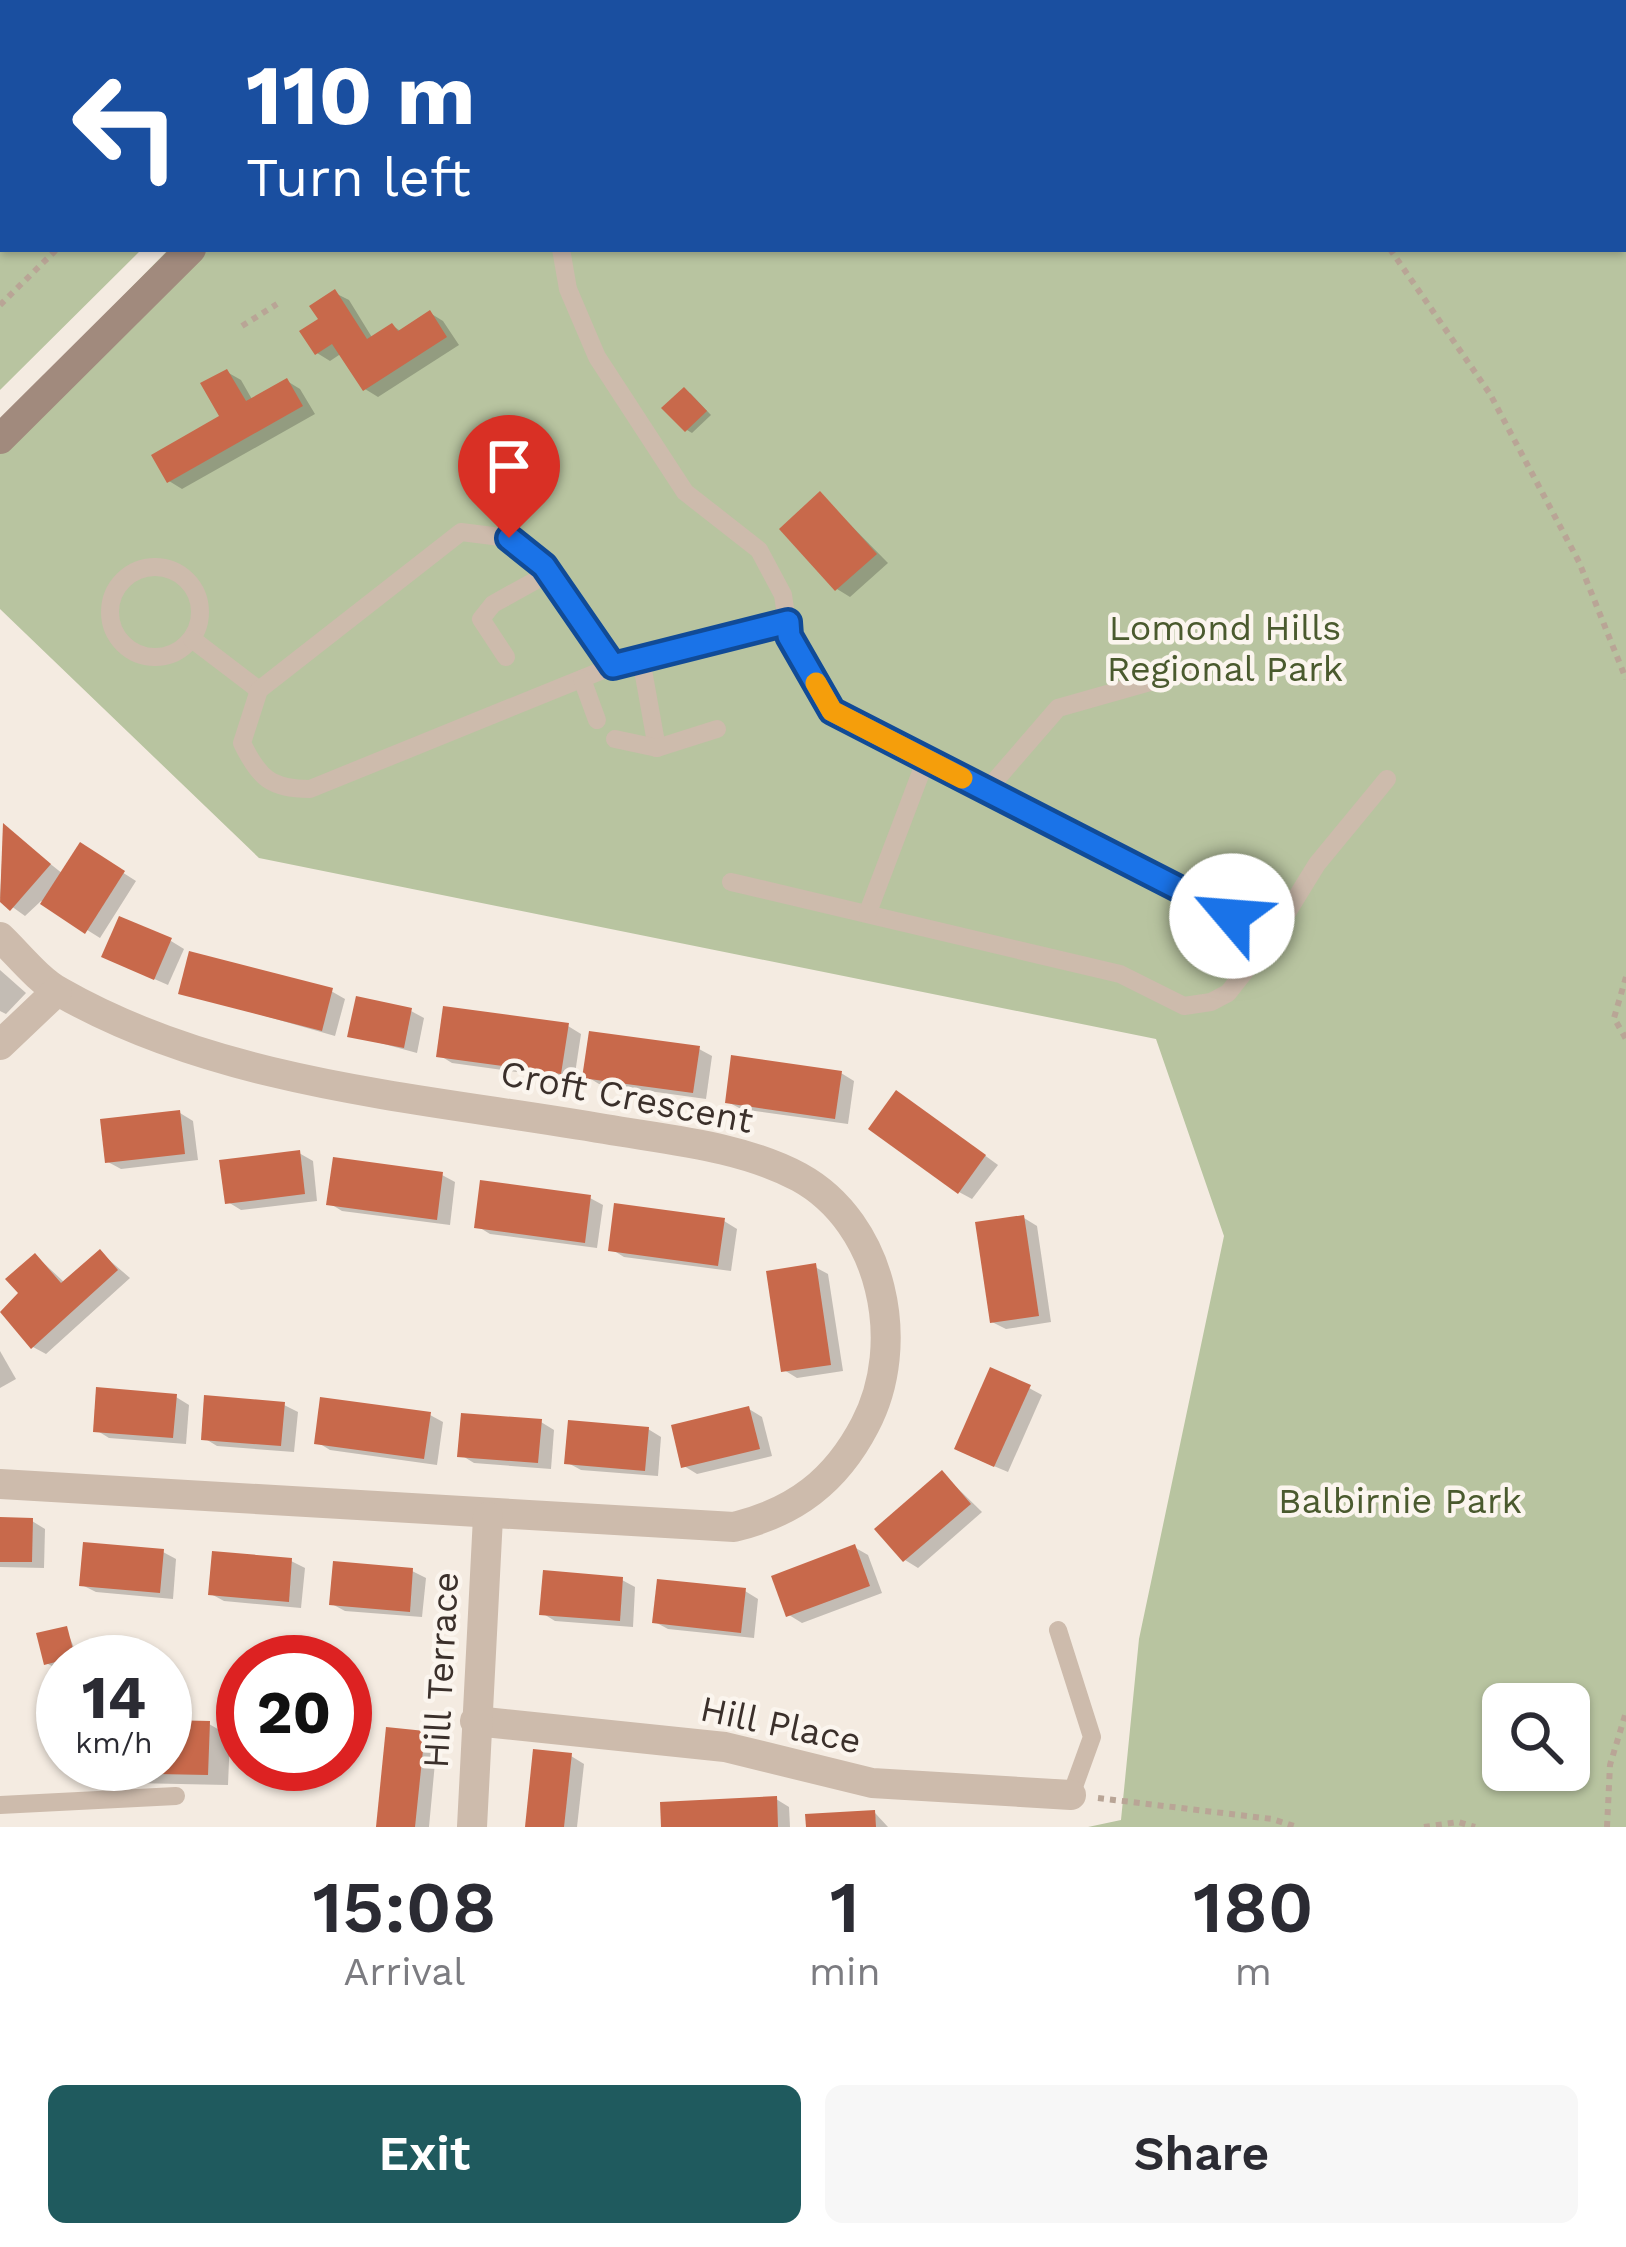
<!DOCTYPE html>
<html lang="en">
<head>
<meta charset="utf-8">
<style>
  :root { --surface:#fff; --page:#f7f7f7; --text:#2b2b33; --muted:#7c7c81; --accent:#1f5a5e }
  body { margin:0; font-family:"Work Sans",sans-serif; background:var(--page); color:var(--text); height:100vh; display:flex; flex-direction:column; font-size:45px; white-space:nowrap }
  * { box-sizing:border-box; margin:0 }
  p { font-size:39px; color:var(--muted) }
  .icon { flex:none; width:66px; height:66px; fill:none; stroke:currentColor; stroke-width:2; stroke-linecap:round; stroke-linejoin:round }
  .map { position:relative; height:1827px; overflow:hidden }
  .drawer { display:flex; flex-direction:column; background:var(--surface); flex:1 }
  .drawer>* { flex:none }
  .guide { position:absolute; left:0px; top:0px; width:1626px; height:252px; box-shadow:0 3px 9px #0004; background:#1a4fa0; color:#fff; overflow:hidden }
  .controls { position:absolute; left:1482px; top:1683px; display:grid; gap:24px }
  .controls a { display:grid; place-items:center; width:108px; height:108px; border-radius:18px; background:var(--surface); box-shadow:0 3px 9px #0004; font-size:60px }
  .speed { position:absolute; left:36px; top:1635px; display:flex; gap:24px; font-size:60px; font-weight:700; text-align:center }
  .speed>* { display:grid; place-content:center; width:156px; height:156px; border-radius:50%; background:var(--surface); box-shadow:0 3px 9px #0004; line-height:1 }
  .speed small { font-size:30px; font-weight:400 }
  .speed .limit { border:18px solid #d22; background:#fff; color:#111 }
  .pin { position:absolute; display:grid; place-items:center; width:102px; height:102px; color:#fff; margin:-123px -51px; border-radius:50% 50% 50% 0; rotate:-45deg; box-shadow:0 0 12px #0007 }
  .pin .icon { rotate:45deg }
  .me { position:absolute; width:132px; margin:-66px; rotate:297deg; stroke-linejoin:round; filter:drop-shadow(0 0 9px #0008) }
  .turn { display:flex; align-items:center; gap:42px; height:252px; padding:0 48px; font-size:54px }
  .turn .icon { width:156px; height:156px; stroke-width:2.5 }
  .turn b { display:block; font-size:84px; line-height:102px }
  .eta { display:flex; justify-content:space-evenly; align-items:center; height:204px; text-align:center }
  .eta b { font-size:72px; font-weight:600; line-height:84px }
  .action { display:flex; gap:24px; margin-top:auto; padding:24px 48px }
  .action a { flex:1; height:138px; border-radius:18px; background:var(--accent); color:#fff; font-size:48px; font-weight:600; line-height:138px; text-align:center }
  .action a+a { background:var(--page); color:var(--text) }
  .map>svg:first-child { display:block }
</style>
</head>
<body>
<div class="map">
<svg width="1626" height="1827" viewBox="0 0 1626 1827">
  <rect width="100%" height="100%" fill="#f4ebe1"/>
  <g fill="#b8c4a0" fill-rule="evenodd">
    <polygon points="0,0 392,0 3,3 3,249 142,249 0,390"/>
    <path d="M412,0H1626V1827H1088L1121,1820L1139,1639L1224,1236L1156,1039L259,858L0,609V422L169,249H1623V3ZM1503,1704H1569V1770H1503Z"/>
  </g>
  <g fill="#0003">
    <polygon points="335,293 349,300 373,339 393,326 402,332 430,313 443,321 459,345 378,397 365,389 342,353 330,361 317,353 322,320"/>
    <polygon points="227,372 241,380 253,401 287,381 300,389 315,414 182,489 169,481 223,418"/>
    <polygon points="690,393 711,415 692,433 687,430"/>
    <polygon points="821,495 888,563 850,597 837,589"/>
    <polygon points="4,827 63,874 81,846 136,881 100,938 41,901 25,916 0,898"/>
    <polygon points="171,941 184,949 168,985 118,963"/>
    <polygon points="0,970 26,993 6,1014 0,1011"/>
    <polygon points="331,991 345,999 335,1036 181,992"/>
    <polygon points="411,1011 424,1018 417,1053 351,1035"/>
    <polygon points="568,1026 581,1034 574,1080 452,1063 439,1055"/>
    <polygon points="699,1049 712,1056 706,1099 599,1084 586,1076"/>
    <polygon points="841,1073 854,1081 848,1124 741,1109 728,1102"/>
    <polygon points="910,1101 998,1165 972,1199 959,1192"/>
    <polygon points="180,1113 193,1121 198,1160 121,1169 108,1162"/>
    <polygon points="299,1153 313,1161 317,1201 241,1210 228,1202"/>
    <polygon points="442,1175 455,1182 450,1225 342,1211 329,1203"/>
    <polygon points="590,1198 603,1205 597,1248 490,1234 477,1226"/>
    <polygon points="1024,1218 1037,1226 1051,1322 1006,1329 992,1322"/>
    <polygon points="724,1221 737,1229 731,1271 624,1257 611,1249"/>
    <polygon points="101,1253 130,1278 46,1354 33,1347 22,1294 36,1256 65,1283"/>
    <polygon points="815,1267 828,1274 843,1371 797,1378 784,1370"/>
    <polygon points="0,1351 16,1379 0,1388"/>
    <polygon points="1029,1388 1042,1395 1008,1472 970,1456"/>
    <polygon points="176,1397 189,1405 186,1444 109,1438 96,1430"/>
    <polygon points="284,1405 298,1412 294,1452 217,1446 204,1438"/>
    <polygon points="749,1409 762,1417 772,1456 697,1474 684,1466"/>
    <polygon points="430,1415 443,1422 437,1465 330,1450 317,1442"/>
    <polygon points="541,1422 554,1430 551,1469 474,1463 461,1455"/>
    <polygon points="648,1429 661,1437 658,1476 581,1470 568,1463"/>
    <polygon points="942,1473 982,1512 918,1568 905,1560"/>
    <polygon points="0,1520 32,1521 45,1529 44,1568 0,1567"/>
    <polygon points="854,1547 868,1555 882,1593 802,1623 789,1615"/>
    <polygon points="163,1552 176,1559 173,1599 96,1592 82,1585"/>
    <polygon points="291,1561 305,1568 301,1608 224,1601 211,1594"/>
    <polygon points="412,1571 426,1578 422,1617 345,1611 332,1604"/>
    <polygon points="622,1580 635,1587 633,1627 555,1621 542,1613"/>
    <polygon points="745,1591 758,1599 754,1638 668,1629 655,1622"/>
    <polygon points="66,1629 79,1659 52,1666 46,1663"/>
    <polygon points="165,1723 209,1724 230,1736 228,1785 132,1783 111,1771 112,1764 165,1764"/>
    <polygon points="424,1734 437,1741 429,1827 379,1827"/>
    <polygon points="571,1756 584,1764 577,1827 528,1827"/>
    <polygon points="776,1799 789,1807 790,1827 664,1827"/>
    <polygon points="875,1813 888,1827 809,1827"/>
  </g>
  <g fill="#c8694b">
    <polygon points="335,289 367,339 392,323 398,331 430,310 447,337 363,391 332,344 315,355 299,331 318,319 309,306"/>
    <polygon points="227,369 246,401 287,378 303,406 167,483 151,455 219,416 200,383"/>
    <polygon points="684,387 707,411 685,432 661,408"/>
    <polygon points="820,491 877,554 835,591 779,529"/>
    <polygon points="3,823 51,864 10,911 0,902"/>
    <polygon points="80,842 125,871 85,934 40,904"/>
    <polygon points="119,916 172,938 154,980 101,957"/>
    <polygon points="189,951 333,988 322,1031 178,994"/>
    <polygon points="356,996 412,1008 404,1048 347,1037"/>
    <polygon points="443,1006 569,1023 561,1074 436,1057"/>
    <polygon points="589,1031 700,1046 693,1093 582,1078"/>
    <polygon points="731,1055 842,1071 835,1119 725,1103"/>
    <polygon points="896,1090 986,1155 958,1194 868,1129"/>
    <polygon points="180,1110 185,1154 105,1163 100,1119"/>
    <polygon points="300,1150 305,1194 225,1204 219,1160"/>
    <polygon points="333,1157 443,1172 437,1220 326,1205"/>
    <polygon points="480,1180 591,1195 585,1243 474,1228"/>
    <polygon points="614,1203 725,1218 718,1266 608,1251"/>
    <polygon points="1024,1215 1039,1316 990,1323 975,1222"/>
    <polygon points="100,1249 118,1270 31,1349 0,1312 18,1293 5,1279 35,1253 61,1283"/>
    <polygon points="816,1263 831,1365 781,1372 766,1271"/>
    <polygon points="990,1367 1031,1385 994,1467 954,1449"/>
    <polygon points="96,1387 177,1394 173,1438 93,1432"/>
    <polygon points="204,1395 285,1402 281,1446 201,1440"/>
    <polygon points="320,1397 431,1412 424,1459 314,1444"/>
    <polygon points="749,1406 760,1449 681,1468 671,1425"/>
    <polygon points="461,1413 542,1419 538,1463 457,1457"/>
    <polygon points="568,1420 649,1427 645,1471 564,1464"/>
    <polygon points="942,1470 971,1504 903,1562 874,1529"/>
    <polygon points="0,1517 33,1518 32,1562 0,1562"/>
    <polygon points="83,1542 164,1549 160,1593 79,1586"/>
    <polygon points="855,1544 870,1586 786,1617 771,1576"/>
    <polygon points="212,1551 292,1558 289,1602 208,1595"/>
    <polygon points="333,1561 413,1568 410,1612 329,1605"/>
    <polygon points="543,1570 623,1577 620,1621 539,1615"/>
    <polygon points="657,1579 746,1588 741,1633 652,1623"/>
    <polygon points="67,1626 75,1657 44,1665 36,1633"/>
    <polygon points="165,1720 210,1721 208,1775 108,1773 109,1764 165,1764"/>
    <polygon points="386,1727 425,1731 415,1827 376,1827"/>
    <polygon points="533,1749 572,1753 564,1827 525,1827"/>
    <polygon points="777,1796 778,1827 661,1827 660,1802"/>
    <polygon points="875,1810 876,1827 806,1827 805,1814"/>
  </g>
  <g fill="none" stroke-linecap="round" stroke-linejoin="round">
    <g stroke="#b9a596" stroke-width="6" stroke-dasharray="6 6" stroke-linecap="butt">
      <polyline points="1017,0 1018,3"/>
      <polyline points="307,3 310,0"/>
      <polyline points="1390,249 1490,394 1579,562 1626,679"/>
      <polyline points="0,305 57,249"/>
      <polyline points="242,326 277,304"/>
      <polyline points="1626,977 1614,1018 1626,1039"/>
      <polyline points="1098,1798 1272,1819 1297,1827"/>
      <polyline points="1424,1827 1458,1822 1475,1827"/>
      <polyline points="1607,1827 1610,1765 1626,1712"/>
    </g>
    <g stroke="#cdbbac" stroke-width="18">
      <polyline points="776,3 777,0"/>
      <polyline points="561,249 568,289 597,357 685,492 759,550 783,595 789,636 832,711 1272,937"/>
      <circle cx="155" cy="612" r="45"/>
      <polyline points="192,639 259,690"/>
      <polyline points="506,657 481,619 493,604 549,573"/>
      <polyline points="641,659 657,748"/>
      <path d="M613,666L544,565L509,538L461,532L259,690L242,743C259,778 271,789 310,789L613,666L787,622"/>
      <polyline points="582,679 597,720"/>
      <polyline points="615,739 657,748 717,729"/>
      <polyline points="987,790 1058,708 1185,672"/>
      <polyline points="731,882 1120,974 1184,1006 1211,1002 1228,993 1272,937 1317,864 1387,779"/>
      <polyline points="868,912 926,759"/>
      <polyline points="1058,1630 1092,1737 1071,1795"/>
      <polyline points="0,1805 176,1796"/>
    </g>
    <g stroke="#cdbbac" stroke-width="30">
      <path d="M0,937C18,954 38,980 60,992C222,1085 425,1098 605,1129C669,1140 741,1146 799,1177C883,1223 908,1344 865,1425C836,1481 795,1512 734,1527L0,1484"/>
      <polyline points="0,1045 57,991"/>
      <polyline points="475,1721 725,1747 872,1783 1071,1795"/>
      <polyline points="472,1827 488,1517"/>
    </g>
    <g stroke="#a18a7d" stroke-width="30">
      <polyline points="433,3 436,0"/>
      <polyline points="0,439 191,249"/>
    </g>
  </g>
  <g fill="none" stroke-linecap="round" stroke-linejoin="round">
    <g stroke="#114b97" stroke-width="30">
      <polyline id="route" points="509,538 544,566 613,666 788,622 789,636 832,711 1232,916"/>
    </g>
    <use href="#route" stroke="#1a73e8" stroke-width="21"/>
    <polyline stroke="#f59e0b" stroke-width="21" points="816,683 832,711 962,778"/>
  </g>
  <g text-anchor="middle" stroke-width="9" stroke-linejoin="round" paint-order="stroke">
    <g font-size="36" fill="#4a5a2e" stroke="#fbf5ee">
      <text x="1225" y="640">Lomond Hills<tspan x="1225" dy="41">Regional Park</tspan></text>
      <text x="1400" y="1513">Balbirnie Park</text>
    </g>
    <g font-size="36" fill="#3b302b" stroke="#fbf5ee">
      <text transform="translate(627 1096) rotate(11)" y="13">Croft Crescent</text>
      <text transform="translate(440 1670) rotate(-87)" y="13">Hill Terrace</text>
      <text transform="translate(781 1724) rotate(12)" y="13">Hill Place</text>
    </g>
  </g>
</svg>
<div class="controls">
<a><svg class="icon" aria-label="search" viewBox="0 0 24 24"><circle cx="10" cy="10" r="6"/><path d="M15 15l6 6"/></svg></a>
</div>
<div class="speed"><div>14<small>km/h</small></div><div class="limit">20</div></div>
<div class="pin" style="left:509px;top:538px;background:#d93025"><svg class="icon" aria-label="arrive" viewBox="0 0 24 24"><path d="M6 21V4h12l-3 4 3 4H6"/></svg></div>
<svg class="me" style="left:1232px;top:916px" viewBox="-20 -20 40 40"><circle r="19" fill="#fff"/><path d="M0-13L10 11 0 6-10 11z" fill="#1a73e8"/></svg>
<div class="guide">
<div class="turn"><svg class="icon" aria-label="left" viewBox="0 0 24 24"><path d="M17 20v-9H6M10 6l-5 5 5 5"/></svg><div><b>110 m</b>Turn left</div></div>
</div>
</div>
<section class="drawer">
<div class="eta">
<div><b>15:08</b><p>Arrival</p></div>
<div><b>1</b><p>min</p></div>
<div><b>180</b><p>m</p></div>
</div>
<div class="action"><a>Exit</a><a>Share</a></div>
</section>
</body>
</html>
